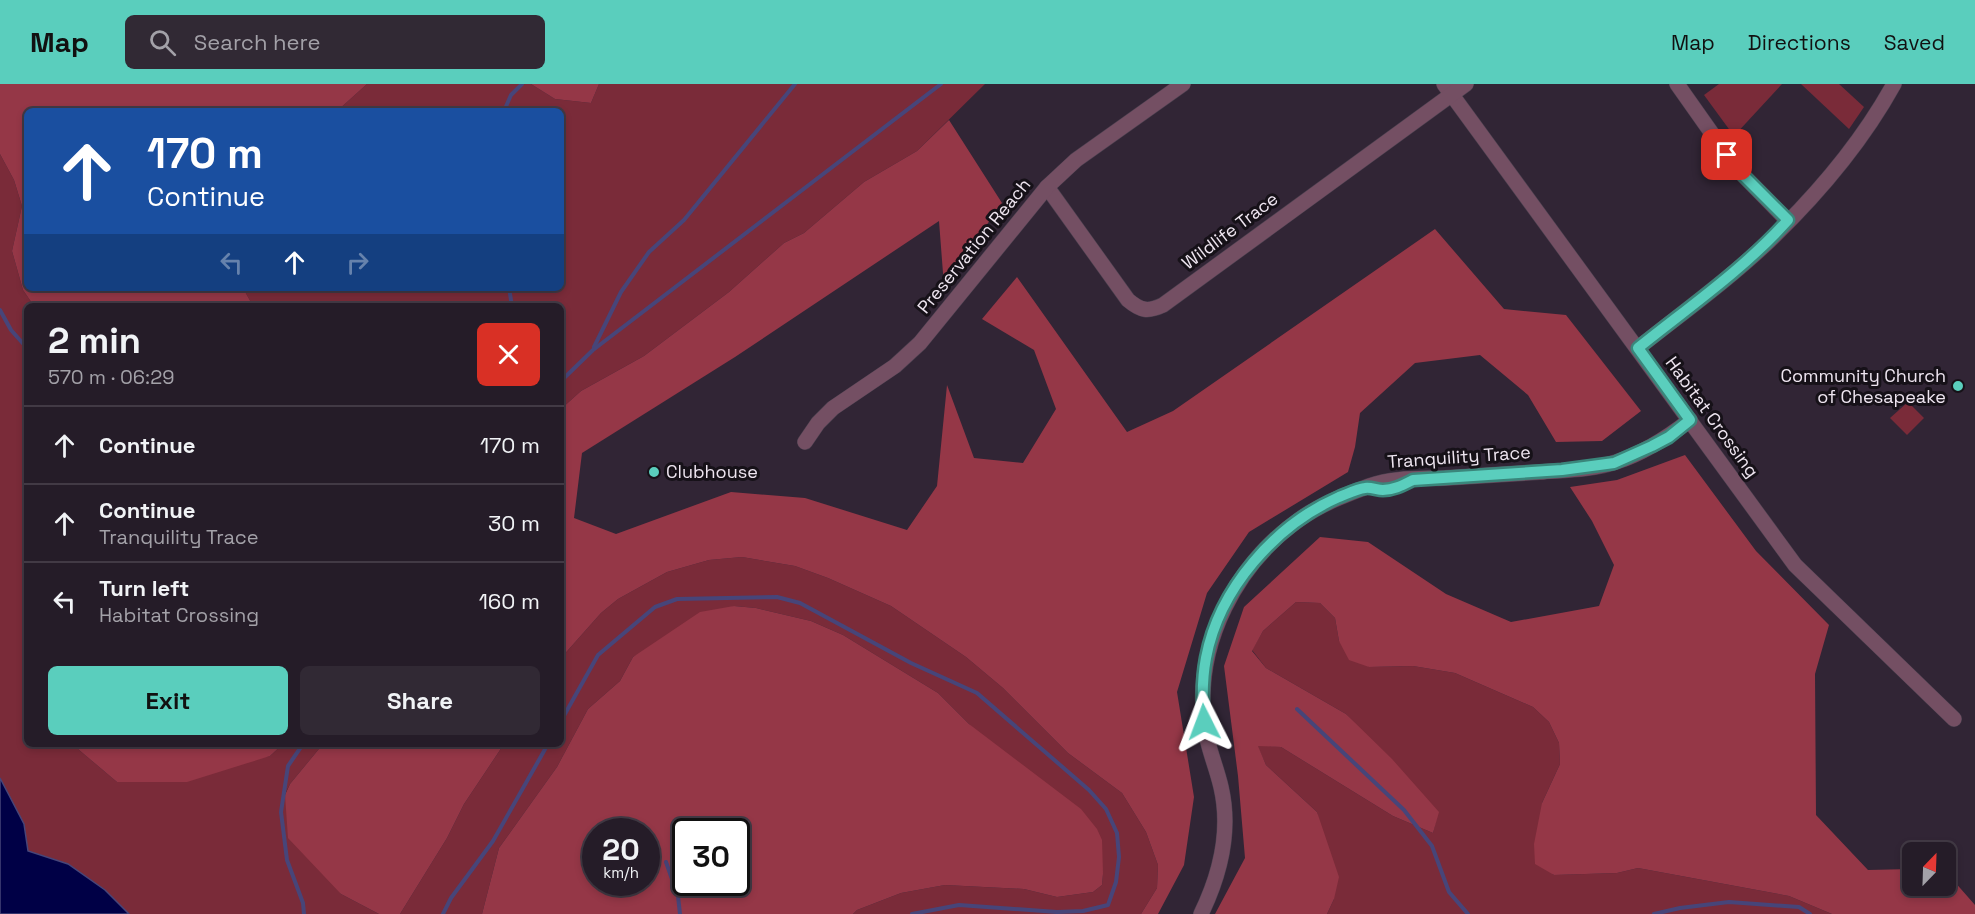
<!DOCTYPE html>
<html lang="en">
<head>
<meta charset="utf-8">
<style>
  :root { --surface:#251c28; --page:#312934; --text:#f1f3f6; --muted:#a3a1a8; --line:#423a45; --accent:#5acebd }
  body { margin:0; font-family:"Space Grotesk",sans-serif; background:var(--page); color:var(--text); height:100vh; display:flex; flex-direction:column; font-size:22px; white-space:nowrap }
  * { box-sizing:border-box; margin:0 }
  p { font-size:20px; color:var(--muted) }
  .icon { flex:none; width:33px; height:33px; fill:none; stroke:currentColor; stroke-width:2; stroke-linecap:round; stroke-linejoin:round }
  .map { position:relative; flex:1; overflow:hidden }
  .drawer { position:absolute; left:24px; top:219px; width:540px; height:444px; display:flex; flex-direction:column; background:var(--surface); border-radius:9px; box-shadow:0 3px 9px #0003,0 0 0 2px var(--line) }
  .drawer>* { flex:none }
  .banner { position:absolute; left:24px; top:24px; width:540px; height:183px; border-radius:9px; box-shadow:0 3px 9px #0003,0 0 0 2px var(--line); background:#1a4fa0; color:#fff; overflow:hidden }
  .needle { width:39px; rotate:23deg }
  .buttons { position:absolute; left:1902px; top:758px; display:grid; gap:12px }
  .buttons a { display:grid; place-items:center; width:54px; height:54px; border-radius:9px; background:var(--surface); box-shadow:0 3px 9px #0003,0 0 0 2px var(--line); font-size:30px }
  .speed { position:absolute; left:582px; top:734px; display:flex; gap:12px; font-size:30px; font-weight:700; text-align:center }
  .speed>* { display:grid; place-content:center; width:78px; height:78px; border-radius:50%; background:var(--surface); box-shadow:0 3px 9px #0003,0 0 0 2px var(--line); line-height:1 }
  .speed small { font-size:15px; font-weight:400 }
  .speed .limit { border:3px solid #111; border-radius:9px; background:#fff; color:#111 }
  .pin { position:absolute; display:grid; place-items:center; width:51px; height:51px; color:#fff; margin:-26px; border-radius:12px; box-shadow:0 3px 9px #0006 }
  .me { position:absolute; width:66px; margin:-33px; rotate:357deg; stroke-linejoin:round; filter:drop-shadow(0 0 4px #0008) }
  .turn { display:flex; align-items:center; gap:21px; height:126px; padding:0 24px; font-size:27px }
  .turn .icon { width:78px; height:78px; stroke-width:2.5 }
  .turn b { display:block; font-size:42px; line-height:51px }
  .lanes { display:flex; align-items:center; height:57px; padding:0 24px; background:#0003; justify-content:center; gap:30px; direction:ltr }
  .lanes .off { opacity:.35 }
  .round { display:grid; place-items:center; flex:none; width:63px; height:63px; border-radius:9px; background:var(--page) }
  .summary { display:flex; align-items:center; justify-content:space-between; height:102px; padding:0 24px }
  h1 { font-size:36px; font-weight:800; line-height:45px }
  .action { display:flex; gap:12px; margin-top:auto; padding:12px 24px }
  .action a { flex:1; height:69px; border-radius:9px; background:var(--accent); color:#111; font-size:24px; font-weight:800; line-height:69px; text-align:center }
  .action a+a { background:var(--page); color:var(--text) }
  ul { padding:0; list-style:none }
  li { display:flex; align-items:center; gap:18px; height:78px; padding:0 24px; border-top:2px solid var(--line) }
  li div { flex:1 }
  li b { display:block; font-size:22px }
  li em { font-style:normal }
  header { display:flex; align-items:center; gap:36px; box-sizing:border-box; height:84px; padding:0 30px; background:var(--accent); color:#111 }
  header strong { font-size:28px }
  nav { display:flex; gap:33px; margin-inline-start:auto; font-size:21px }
  .search { width:420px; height:54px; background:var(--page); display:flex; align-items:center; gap:15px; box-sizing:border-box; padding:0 21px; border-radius:9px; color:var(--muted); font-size:22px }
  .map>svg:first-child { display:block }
</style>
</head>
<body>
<header>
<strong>Map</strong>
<div class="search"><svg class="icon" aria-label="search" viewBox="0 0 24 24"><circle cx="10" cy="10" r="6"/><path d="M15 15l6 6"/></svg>Search here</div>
<nav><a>Map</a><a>Directions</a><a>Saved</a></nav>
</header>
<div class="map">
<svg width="1975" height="830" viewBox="0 0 1975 830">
  <rect width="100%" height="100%" fill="#312535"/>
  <g fill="#7a2b39">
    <polygon points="367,0 531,0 555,15 591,19 599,0 985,0 917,67 864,98 804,149 784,159 729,208 644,272 581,307 561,325 561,222 253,222 243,204 561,204 561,27 337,27"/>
    <polygon points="1719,0 1782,0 1734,52 1704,11"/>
    <polygon points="1801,0 1839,0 1864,23 1849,45"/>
    <polygon points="0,70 14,96 22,122 12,167 23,206 34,222 27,222 27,660 72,660 117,698 270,672 283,660 323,660 290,700 285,710 341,810 379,830 129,830 105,806 68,780 28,767 24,740 0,694"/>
    <polygon points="1908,318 1924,334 1907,351 1890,334"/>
    <polygon points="742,473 795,482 828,494 891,522 966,573 1003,604 1068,669 1122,709 1146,748 1158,781 1157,804 1141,830 853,830 857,826 901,809 945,801 1024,805 1057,813 1093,808 1102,801 1103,790 969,640 938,609 843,551 811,537 756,524 734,522 633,573 620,597 588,625 557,683 499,764 482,830 400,830 447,754 464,720 504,660 561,660 561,574 601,529 618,515 667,488 709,476"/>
    <polygon points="1296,518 1320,519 1335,534 1339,557 1369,583 1413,582 1455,589 1533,623 1549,638 1559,659 1560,680 1542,719 1553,791 1617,789 1638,784 1789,812 1832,830 1327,830 1334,815 1317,728 1266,681 1257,661 1281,663 1393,732 1433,749 1438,728 1346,630 1266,584 1252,566 1263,547"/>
  </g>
  <g fill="#953747" fill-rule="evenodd">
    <polygon points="0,0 367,0 337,27 27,27 27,204 243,204 253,222 34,222 23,206 12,167 22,122 14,96 0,70"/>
    <polygon points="531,0 599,0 591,19 555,15"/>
    <polygon points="949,36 1002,119 944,202 939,137 735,273 582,369 574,434 616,450 731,408 805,414 907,446 937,402 947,301 974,374 1023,379 1056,325 1034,266 982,235 1017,193 1127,348 1173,327 1435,145 1504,225 1566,231 1641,327 1602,357 1556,358 1528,311 1480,271 1415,279 1360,329 1355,363 1348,388 1249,448 1207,509 1177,608 1194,713 1184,781 1158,830 1141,830 1157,804 1158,781 1146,748 1122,709 1068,669 1003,604 966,573 891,522 828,494 795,482 742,473 709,476 667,488 618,515 601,529 561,574 561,325 581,307 644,272 729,208 784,159 804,149 864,98 917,67"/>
    <polygon points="1685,371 1756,467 1829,541 1815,590 1816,731 1868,786 1912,785 1912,801 1946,801 1946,788 1975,821 1975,830 1832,830 1789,812 1638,784 1617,789 1554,791 1535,780 1534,760 1542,719 1560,680 1559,659 1549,638 1533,623 1455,589 1413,582 1369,583 1349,576 1339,557 1335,534 1320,519 1296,518 1263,547 1252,567 1266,584 1346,630 1392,675 1439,728 1433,749 1393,732 1281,663 1258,662 1266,681 1317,728 1339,793 1334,815 1327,830 1215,830 1245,774 1238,692 1224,582 1244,523 1320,453 1368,458 1446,510 1511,538 1599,522 1614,481 1592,437 1570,403 1617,396"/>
    <path d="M734,522L756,524L811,537L843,551L938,609L969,640L1081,725L1097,745L1102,756L1103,790L1102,801L1093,808L1057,813L1024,805L945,801L901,809L857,826L853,830H482L499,764L557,683L588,625L620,597L633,573L700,528ZM596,747H646V798H596ZM686,747H736V798H686Z"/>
    <polygon points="72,660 283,660 270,672 187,698 117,698"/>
    <polygon points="323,660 504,660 464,720 447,754 400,830 379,830 341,810 288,754 285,711 290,700"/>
  </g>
  <polygon fill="#000046" stroke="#474579" stroke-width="1.5" points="0,694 24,740 28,767 68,780 105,806 129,830 0,830"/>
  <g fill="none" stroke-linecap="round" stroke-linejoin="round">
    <g stroke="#474579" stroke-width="4">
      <polyline points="504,27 511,11 522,0"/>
      <polyline points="509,204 512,222"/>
      <polyline points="0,226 11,246 27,264"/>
      <polyline points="594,263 621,208 649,168 684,136 795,0"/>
      <polyline points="561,297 593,266 941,0"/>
      <polyline points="1297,625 1404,726 1432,762 1449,808 1468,830"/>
      <polyline points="561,637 598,571 655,523 677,515 777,513 800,519 911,579 977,609 1089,706 1106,725 1117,749 1119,773 1116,798 1108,821 1083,827 1057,828 959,821 912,830"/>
      <polyline points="303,660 288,682 281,728 287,776 303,819 304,830"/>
      <polyline points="666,778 678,812 680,830"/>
      <polyline points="443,830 451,814 493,757 548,660"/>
      <polyline points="1654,830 1680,824 1729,818 1799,823 1810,830"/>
    </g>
    <g stroke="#4b404f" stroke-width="16">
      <g id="street">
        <polyline points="1444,0 1795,481 1954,635"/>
        <polyline points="1677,0 1737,85 1788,137"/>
        <path d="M1047,103L1128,216C1141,227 1148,228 1163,221L1466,0"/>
        <path d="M1638,264C1682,229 1728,196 1769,157C1817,111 1862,58 1894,0"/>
        <polyline points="805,358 818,339 833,324 895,282 920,259 1047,103 1076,76 1183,0"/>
        <path d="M1201,830C1220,791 1231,746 1221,703C1216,681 1206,660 1204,638C1195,559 1236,480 1300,435C1321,420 1345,411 1369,402C1394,393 1419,395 1445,394C1476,392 1508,390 1540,388C1564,386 1592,386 1616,378C1644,369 1667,354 1690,336"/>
      </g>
    </g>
    <use href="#street" stroke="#744f63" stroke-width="15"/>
  </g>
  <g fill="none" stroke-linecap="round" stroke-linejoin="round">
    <g stroke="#3a867b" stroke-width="15">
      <path id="route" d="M1204,638C1202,616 1202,595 1206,574C1219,505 1275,441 1339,413C1347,410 1357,405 1365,404C1371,403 1377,406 1383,406C1394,406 1403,401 1413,396L1562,386L1614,379L1652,362L1669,353L1690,336L1638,264C1689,223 1744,185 1788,136L1737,85L1727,71"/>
    </g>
    <use href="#route" stroke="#5acebd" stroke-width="10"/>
  </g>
  <g fill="#5acebd" stroke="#161118" stroke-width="2">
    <circle cx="1958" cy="302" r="6"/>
    <circle cx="654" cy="388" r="6"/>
  </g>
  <g text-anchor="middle" stroke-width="6" stroke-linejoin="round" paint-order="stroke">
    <g font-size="18" fill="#eee5f0" stroke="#161118">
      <text transform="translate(1230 147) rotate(-37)" y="6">Wildlife Trace</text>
      <text transform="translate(974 162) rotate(-51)" y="6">Preservation Reach</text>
      <text transform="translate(1712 333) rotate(54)" y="6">Habitat Crossing</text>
      <text transform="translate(1459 373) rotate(-4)" y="6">Tranquility Trace</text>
    </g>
    <g font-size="18" fill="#eee5f0" stroke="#161118" text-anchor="end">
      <text x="1946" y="298">Community Church<tspan x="1946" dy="21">of Chesapeake</tspan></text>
      <text x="666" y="394" text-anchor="start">Clubhouse</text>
    </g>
  </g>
</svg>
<div class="buttons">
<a><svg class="needle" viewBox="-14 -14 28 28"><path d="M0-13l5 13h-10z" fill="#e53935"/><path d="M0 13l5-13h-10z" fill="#a3a1a8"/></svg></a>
</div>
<div class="speed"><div>20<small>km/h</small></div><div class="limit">30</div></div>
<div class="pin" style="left:1727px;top:71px;background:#d93025"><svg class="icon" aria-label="arrive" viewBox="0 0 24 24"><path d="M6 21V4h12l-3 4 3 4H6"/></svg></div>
<svg class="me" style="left:1204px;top:638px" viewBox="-20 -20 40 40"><path d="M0-17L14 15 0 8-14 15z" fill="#5acebd" stroke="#fff" stroke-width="4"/></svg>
<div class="banner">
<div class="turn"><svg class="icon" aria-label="ahead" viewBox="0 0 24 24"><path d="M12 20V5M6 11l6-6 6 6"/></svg><div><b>170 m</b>Continue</div></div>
<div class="lanes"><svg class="icon off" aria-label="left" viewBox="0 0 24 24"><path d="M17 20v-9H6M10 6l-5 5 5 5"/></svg><svg class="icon" aria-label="ahead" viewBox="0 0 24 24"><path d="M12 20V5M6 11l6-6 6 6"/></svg><svg class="icon off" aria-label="right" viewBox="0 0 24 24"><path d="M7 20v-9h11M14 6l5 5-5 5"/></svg></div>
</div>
<section class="drawer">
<div class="summary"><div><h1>2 min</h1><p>570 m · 06:29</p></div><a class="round" style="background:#d93025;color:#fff"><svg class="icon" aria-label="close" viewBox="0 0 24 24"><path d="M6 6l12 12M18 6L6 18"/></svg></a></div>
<ul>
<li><svg class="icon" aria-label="ahead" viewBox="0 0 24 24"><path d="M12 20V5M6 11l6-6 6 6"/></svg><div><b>Continue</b></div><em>170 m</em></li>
<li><svg class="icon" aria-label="ahead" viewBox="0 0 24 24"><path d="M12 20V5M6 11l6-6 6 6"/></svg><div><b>Continue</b><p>Tranquility Trace</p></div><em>30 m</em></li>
<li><svg class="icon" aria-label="left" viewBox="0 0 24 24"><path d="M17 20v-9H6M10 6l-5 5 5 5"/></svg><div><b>Turn left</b><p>Habitat Crossing</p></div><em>160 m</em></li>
</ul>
<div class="action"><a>Exit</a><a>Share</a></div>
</section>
</div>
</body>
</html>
